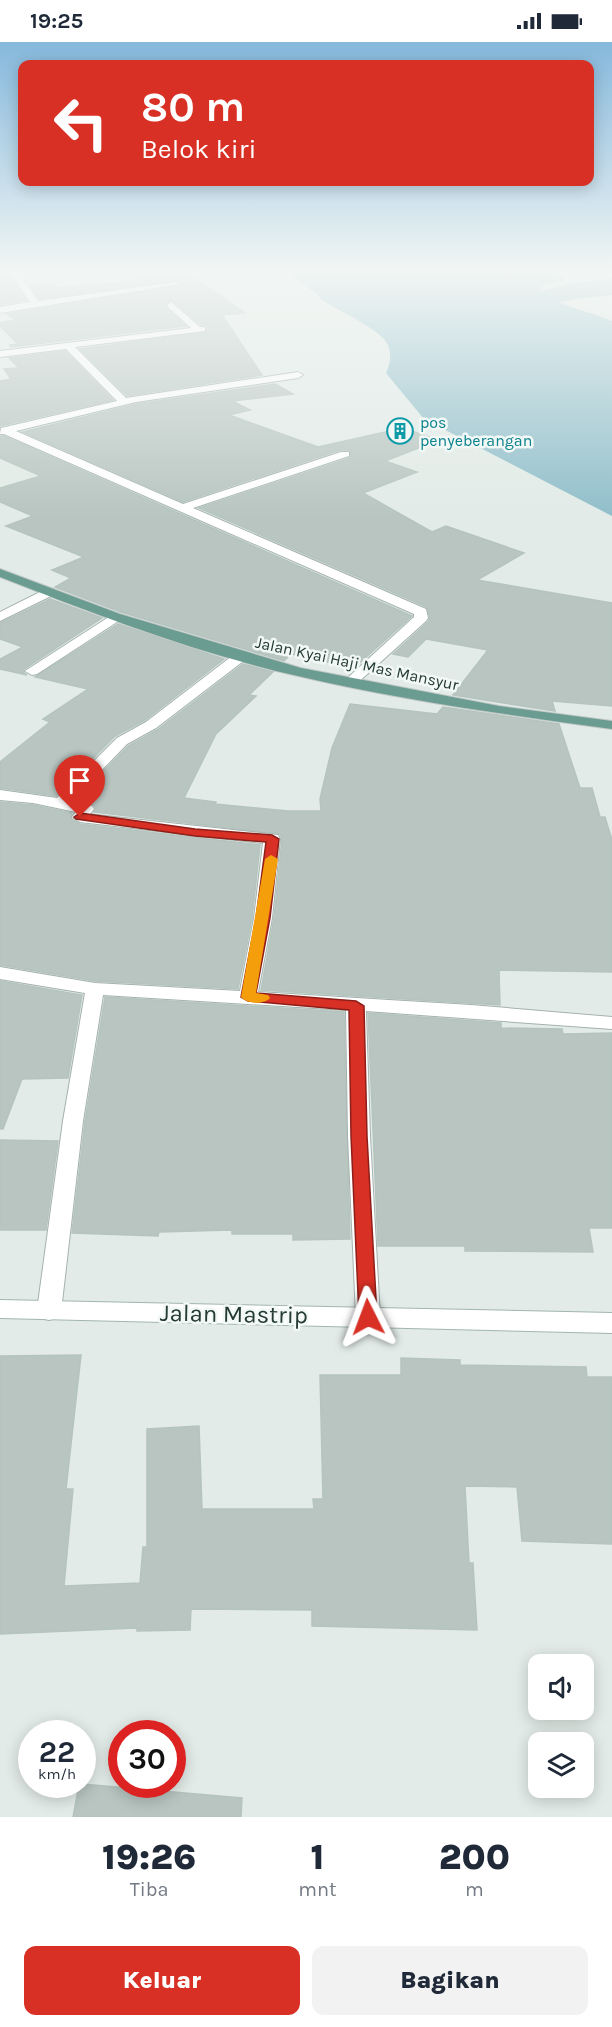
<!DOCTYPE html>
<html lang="id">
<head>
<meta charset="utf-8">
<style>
  :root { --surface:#fff; --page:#f2f2f3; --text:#1f2937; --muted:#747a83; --accent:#d93025 }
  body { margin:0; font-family:Karla,sans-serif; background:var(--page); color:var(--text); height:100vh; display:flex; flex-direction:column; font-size:22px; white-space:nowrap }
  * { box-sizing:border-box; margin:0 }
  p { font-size:20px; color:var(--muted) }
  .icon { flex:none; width:33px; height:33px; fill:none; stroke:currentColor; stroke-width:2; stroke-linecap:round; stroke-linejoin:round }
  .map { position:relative; height:1775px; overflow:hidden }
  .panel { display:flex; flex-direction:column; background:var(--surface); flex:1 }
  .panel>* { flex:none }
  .top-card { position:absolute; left:18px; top:18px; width:576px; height:126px; border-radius:12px; box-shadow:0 3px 15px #0003; background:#d93025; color:#fff; overflow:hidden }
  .fabs { position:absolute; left:528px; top:1612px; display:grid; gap:12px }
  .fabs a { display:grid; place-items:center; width:66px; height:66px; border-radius:12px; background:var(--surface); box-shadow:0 3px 15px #0003; font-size:30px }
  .speed { position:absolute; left:18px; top:1678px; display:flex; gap:12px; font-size:30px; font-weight:700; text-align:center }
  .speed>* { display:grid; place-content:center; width:78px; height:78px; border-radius:50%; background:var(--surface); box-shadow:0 3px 15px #0003; line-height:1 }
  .speed small { font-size:15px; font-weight:400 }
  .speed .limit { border:9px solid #d22; background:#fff; color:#111 }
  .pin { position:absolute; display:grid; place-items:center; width:51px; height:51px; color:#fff; margin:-62px -26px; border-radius:50% 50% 50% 0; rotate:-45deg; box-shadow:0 0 6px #0007 }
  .pin .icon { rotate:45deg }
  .me { position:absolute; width:66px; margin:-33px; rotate:357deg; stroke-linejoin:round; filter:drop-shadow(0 0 4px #0008) }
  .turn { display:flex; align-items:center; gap:21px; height:126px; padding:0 24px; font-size:27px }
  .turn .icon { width:78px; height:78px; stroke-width:2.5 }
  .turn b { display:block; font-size:42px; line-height:51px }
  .eta { display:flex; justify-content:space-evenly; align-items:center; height:102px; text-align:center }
  .eta b { font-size:36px; font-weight:800; line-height:42px }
  .cta { display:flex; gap:12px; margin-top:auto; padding:12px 24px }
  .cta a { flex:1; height:69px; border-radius:12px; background:var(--accent); color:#fff; font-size:24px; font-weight:800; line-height:69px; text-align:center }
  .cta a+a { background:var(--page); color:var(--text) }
  .status { display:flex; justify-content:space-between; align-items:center; height:42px; padding:0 30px; background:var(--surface); direction:ltr }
  .status svg { height:16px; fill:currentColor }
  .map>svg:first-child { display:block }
</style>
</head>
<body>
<div class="status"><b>19:25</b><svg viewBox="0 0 49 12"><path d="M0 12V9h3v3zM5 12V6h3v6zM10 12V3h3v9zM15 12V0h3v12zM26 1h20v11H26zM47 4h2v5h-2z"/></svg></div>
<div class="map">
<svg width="612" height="1775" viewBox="0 0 612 1775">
  <rect width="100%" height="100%" fill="#e2ebe7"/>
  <path fill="#90beca" d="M282,227H550L563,236L562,239L545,242L539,249C561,265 587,268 612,279V474L424,377L386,331C390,323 392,312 388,303C382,288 337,268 322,258L317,252Z"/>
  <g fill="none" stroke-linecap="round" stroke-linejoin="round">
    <polygon fill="#90beca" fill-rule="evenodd" points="612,237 612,253 574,257 470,282 460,280 456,274 460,268 470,266 574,241"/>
  </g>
  <g fill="#b8c5c0" stroke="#b5c4be" stroke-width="1.5">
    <polygon points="0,227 6,227 26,258 0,263"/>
    <polygon points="125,227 182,227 245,271 222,273 262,333 127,354 80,307 207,290 207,283 201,283 171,258 165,262 166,266 186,284 11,305 10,303 18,302 0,284 0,281 15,278 7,272 182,243 181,240 176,238 39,257 30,243 53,242 56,246 134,239"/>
    <polygon points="65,309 113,358 0,384 0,339 11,337 4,327 19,326 9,316"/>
    <polygon points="275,342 293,352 232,359 250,368 229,373 318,405 403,386 439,398 385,419 417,430 363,451 432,490 446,484 524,511 477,538 612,561 612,664 552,659 555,669 453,653 488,608 426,597 408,615 393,612 428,580 430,576 427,565 199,466 350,416 351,408 340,408 183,460 23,390 136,362"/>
    <polygon points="0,394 4,394 412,574 354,626 291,612 284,619 121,570 55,545 71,536 52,528 84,515 6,484 33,474 0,460 0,446 41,434 0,416"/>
    <polygon points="50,557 102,576 24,627 23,630 27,633 0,627 0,617 23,605 0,597 0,581"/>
    <polygon points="118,582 224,617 145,678 115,694 56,754 0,746 0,720 50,680 43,677 88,647 35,635"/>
    <polygon points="243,622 273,630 249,653 256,654 216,692 184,756 216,760 215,762 288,769 321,769 320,757 332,706 350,662 437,672 443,665 559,682 580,746 592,746 600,775 605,775 612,798 612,930 499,928 500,963 261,948 274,876 282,797 280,792 94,770 96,767 94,763 76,758 128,704 157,688"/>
    <polygon points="0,760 33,763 72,771 71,777 80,782 260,803 252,876 238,947 95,939 0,923"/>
    <polygon points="0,939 82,953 68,1036 22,1037 3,1087 0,1087"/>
    <polygon points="105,955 344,970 350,1197 293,1198 293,1192 232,1192 232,1188 159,1190 158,1194 72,1191 85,1079"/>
    <polygon points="368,971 501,981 501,986 562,987 563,992 612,991 612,1186 589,1186 593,1210 465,1209 465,1204 378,1204"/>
    <polygon points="0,1098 58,1099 46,1188 0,1188"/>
    <polygon points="81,1313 66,1447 73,1447 64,1544 140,1541 143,1505 147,1505 147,1387 199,1384 202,1467 314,1467 313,1457 323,1457 320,1333 401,1333 401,1316 460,1318 460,1323 586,1325 587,1335 612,1335 612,1502 522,1499 517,1445 465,1444 469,1521 473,1521 477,1588 312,1584 312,1568 191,1567 190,1588 137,1589 137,1586 0,1592 0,1314"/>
    <polygon points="82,1742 242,1756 241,1775 73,1775 79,1743"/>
  </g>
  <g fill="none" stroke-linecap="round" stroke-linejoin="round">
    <g stroke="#a5b2ae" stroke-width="2">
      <g id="street">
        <polygon points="8,227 16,227 38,259 176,240 180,242 0,271 0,265 30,260"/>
        <polygon points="171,260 200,285 205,285 205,289 75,305 126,356 298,330 303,333 298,336 136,360 16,389 183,462 341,410 349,410 349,414 193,466 426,567 428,576 426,579 354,644 349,645 342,641 414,575 414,572 4,392 0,392 1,386 117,359 66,307 0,315 0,309 191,286 168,265 167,263"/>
        <polygon points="48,546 54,550 53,553 0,579 0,570"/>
        <polygon points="115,571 120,572 122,575 120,578 37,632 32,633 25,629"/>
        <polygon points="241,610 248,614 246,617 156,686 127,702 72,759 92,764 94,767 90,772 96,773 278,793 280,797 272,876 258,950 471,963 612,975 612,987 366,969 370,1094 380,1275 376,1282 368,1285 360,1282 356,1275 348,1094 346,968 103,953 83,1079 61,1269 57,1276 49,1278 41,1276 37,1269 63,1079 85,951 0,937 0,925 95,941 240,949 254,876 263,801 80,780 72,775 76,770 33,761 0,758 0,748 57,756 117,696 146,680 236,611"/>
      </g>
    </g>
    <g stroke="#a2b5af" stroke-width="2">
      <polygon id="secondary" points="0,1258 612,1271 612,1291 0,1276"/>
    </g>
    <g stroke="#c2c8c6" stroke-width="2">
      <path id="primary" d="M0,527L120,572L301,626L499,664L612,679V687C507,673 401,658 298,634C196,611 97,573 0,535Z"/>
    </g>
    <use href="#street" fill="#fff" fill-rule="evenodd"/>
    <use href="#secondary" fill="#fff" fill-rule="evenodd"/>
    <use href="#primary" fill="#6b9c92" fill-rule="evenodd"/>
  </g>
  <linearGradient id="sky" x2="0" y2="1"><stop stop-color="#85b8dc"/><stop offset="0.48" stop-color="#f2f6f4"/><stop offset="1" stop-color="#f2f6f4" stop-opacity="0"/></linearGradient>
  <rect width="612" height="476" fill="url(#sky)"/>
  <polygon fill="#d93025" stroke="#8d1f18" stroke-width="1.5" points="80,771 195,787 272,793 279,797 270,876 256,951 356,959 364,964 367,1094 377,1275 375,1280 368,1282 362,1280 359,1275 351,1094 349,968 248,959 241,955 256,876 266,800 195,794 76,777 74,775"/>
  <path fill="#f59e0b" d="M271,813L278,817L256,951L268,953L270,956C264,963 247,962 241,955L265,817Z"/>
  <defs>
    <g id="building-ring" transform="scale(1.35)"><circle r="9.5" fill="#f2f8f5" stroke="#0f9aa8" stroke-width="1.5"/><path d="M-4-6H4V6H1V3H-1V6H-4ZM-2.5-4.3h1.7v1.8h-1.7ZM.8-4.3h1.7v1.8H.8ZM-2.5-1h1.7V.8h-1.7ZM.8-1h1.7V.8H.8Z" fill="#0f9aa8"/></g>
  </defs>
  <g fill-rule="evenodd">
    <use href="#building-ring" x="400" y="389"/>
  </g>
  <g text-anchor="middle" stroke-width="5" stroke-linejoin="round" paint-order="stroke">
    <g font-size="16" fill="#0d838f" stroke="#f2f8f5" text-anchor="start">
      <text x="420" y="386">pos<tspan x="420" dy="18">penyeberangan</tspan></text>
    </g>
    <g font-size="16" fill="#243a35" stroke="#f2f8f5">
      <text transform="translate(357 621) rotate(12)" y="6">Jalan Kyai Haji Mas Mansyur</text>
    </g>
    <g font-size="24" fill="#243a35" stroke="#f2f8f5">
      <text transform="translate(234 1272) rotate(1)" y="8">Jalan Mastrip</text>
    </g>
  </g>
</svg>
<div class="fabs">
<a><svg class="icon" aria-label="sound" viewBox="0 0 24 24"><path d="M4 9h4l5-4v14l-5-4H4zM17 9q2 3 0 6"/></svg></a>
<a><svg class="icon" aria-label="layers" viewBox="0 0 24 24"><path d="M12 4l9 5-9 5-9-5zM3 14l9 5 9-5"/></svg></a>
</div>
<div class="speed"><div>22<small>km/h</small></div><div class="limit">30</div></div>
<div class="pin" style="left:80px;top:775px;background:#d93025"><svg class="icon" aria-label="arrive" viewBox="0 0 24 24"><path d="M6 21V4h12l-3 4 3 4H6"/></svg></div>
<svg class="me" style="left:368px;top:1275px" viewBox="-20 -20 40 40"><path d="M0-17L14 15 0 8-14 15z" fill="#d93025" stroke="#fff" stroke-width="4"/></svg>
<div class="top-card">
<div class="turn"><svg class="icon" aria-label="left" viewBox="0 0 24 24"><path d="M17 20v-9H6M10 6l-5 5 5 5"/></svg><div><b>80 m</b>Belok kiri</div></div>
</div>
</div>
<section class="panel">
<div class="eta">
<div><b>19:26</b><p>Tiba</p></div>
<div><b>1</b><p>mnt</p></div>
<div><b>200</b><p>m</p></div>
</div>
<div class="cta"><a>Keluar</a><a>Bagikan</a></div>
</section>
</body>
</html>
